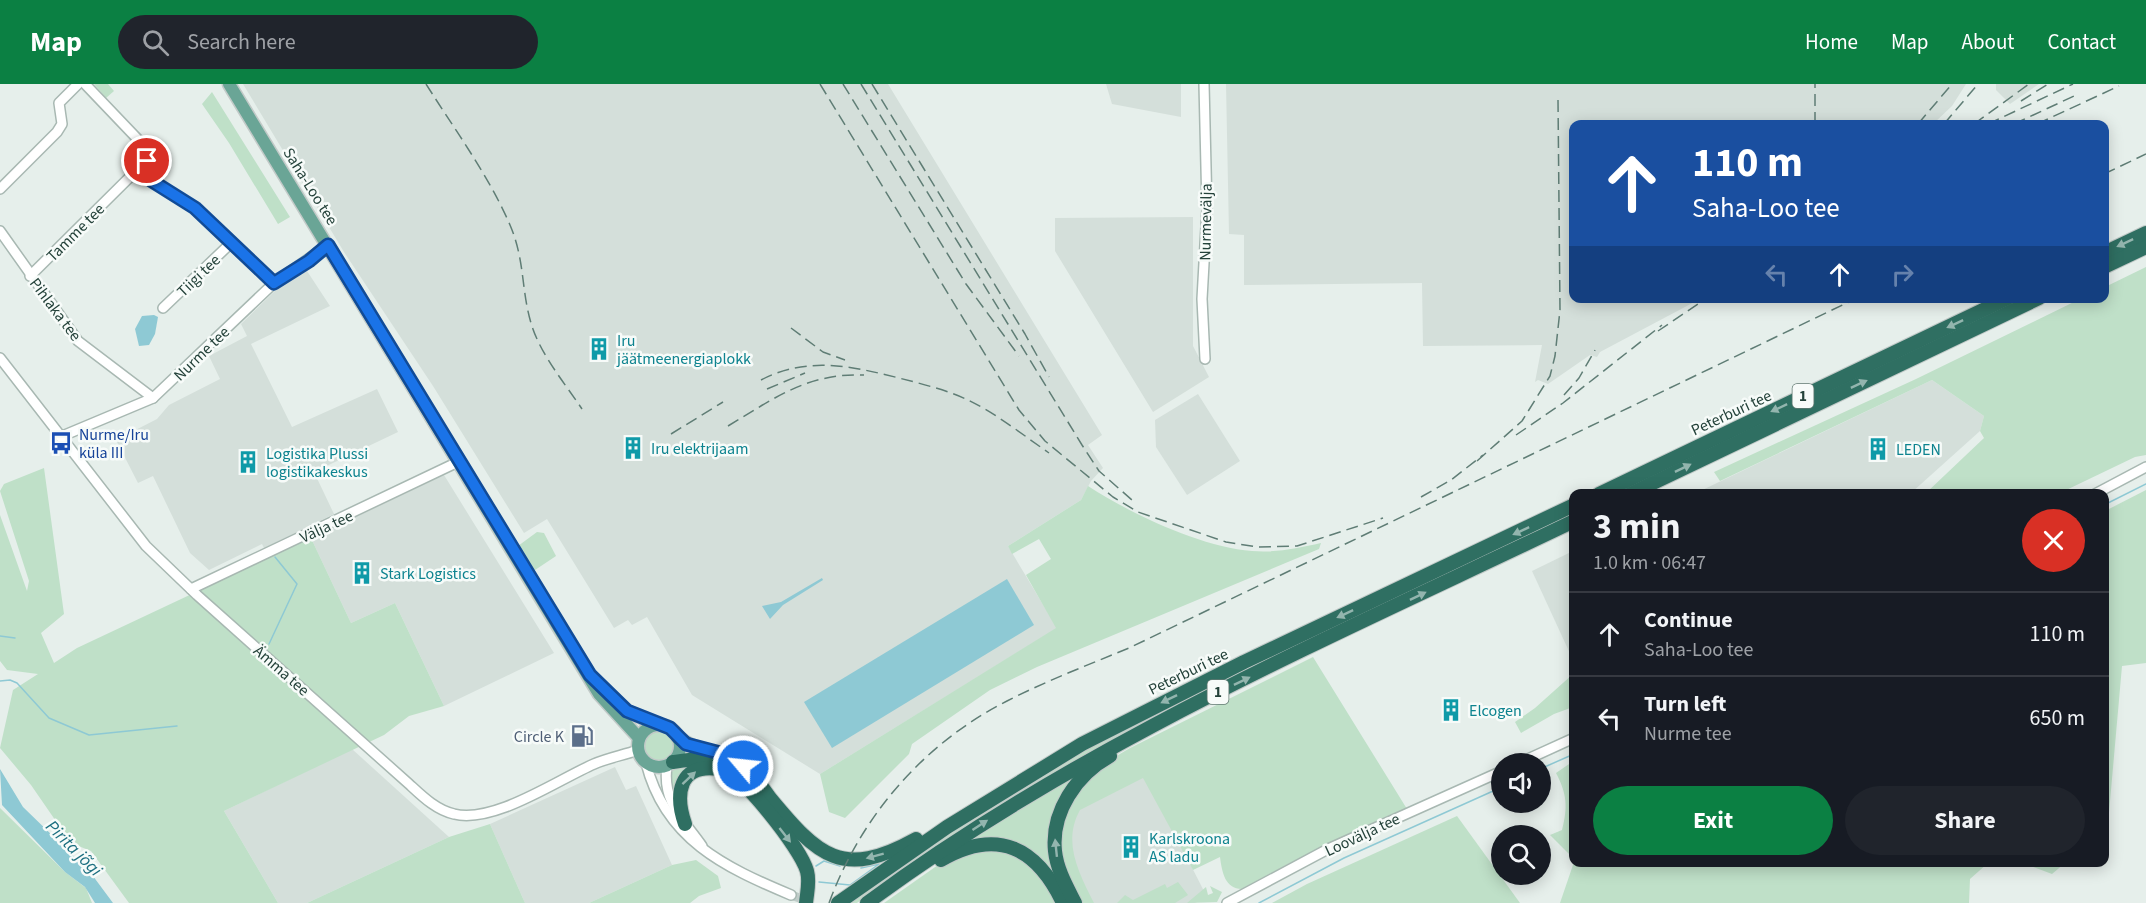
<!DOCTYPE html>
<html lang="en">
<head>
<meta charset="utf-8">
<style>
  :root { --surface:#171b24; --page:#20242c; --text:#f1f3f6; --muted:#9ea1a6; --line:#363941; --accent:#0b8043 }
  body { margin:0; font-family:"Source Sans 3",sans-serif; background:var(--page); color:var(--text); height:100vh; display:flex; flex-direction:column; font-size:22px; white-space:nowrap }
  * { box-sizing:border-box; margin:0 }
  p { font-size:20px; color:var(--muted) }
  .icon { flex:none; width:33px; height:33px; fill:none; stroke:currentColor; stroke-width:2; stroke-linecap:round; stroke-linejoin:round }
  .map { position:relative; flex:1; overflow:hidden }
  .details { position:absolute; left:1569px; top:405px; width:540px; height:378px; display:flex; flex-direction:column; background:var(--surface); border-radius:12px; box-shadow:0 3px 15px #0003 }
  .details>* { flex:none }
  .banner { position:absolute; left:1569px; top:36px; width:540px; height:183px; border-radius:12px; box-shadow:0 3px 15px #0003; background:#1a4fa0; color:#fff; overflow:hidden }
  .controls { position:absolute; left:1491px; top:669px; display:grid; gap:12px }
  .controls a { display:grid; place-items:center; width:60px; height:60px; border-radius:50%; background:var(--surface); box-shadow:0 3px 15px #0003; font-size:30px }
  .pin { position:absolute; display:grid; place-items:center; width:51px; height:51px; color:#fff; margin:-26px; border:3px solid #fff; border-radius:50%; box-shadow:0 2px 6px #0007 }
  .me { position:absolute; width:66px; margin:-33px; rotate:298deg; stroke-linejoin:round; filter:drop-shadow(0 0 4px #0008) }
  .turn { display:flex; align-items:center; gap:21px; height:126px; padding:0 24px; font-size:27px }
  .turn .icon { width:78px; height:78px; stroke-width:2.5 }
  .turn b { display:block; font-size:42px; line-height:51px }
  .lanes { display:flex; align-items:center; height:57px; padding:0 24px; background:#0003; justify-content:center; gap:30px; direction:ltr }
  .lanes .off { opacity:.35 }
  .round { display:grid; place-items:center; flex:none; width:63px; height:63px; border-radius:32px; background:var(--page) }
  .summary { display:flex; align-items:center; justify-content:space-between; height:102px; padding:0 24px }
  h1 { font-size:36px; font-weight:700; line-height:45px }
  .button { display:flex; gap:12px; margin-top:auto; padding:12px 24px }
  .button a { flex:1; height:69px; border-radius:36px; background:var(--accent); color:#fff; font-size:24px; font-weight:700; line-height:69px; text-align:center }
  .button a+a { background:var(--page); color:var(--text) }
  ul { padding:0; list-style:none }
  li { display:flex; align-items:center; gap:18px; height:84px; padding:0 24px; border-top:2px solid var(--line) }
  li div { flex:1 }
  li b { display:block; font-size:22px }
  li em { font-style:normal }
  header { display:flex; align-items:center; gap:36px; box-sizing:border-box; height:84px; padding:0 30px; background:var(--accent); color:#fff }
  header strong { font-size:28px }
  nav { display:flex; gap:33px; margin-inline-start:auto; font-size:21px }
  .search { width:420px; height:54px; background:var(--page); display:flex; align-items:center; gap:15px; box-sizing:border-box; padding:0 21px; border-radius:33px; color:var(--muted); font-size:22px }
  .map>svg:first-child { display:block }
</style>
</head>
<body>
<header>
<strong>Map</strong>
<div class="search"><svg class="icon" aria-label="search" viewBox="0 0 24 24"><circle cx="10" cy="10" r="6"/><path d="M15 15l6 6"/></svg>Search here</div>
<nav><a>Home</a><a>Map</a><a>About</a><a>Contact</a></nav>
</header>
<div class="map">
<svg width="2146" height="819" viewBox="0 0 2146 819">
  <rect width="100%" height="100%" fill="#e6efeb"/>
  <g fill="#d4dfda">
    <polygon points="243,0 888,0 1102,351 1088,361 1103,384 1091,397 1081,416 1008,462 1057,544 820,690 692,611 647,533 632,541 628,536 614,544 547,435 524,449 433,302 344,168"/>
    <polygon points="1106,0 1181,0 1181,33 1112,20"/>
    <polygon points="1226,0 1966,0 1952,22 1933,40 1574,40 1574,214 1700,215 1600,268 1597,273 1590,271 1548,300 1538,296 1535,298 1542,261 1423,262 1422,199 1244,201 1244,151 1229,150"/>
    <polygon points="1996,0 2039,0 2010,20 1996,6"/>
    <polygon points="1193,133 1193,262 1209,293 1153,328 1055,167 1055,134"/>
    <polygon points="307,187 330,222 251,260 292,343 377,305 398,348 314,388 334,430 264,464 262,460 209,486 190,469 153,392 138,399 116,356 157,335 169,321 220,295 209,272 247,252 241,240 278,204"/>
    <polygon points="1932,296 1984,332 1980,347 1911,409 1694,410"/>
    <polygon points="1198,310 1240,377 1187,411 1156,363 1155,336"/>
    <polygon points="444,391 554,569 444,622 395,519 351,539 311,454"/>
    <polygon points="1573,467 1573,576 1532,487"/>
    <polygon points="352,665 449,753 307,819 278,819 224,727"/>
    <polygon points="1136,674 1207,813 1195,819 1091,819 1069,767 1071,735 1087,709"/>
    <polygon points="615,683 626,706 636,702 672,781 589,819 525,819 490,740"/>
  </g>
  <g fill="#bfe0c8">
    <polygon points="94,0 108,0 114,7 106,14"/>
    <polygon points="212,8 290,133 278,140 229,59 202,20"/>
    <polygon points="2146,183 2146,371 2135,373 2060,409 1926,409 1984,354 1980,347 1984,332 1932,296 1720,397 1714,388 1916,295 2080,215 2104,214 2105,203"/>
    <polygon points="44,384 64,530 41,549 54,579 77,564 311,454 351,539 395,519 444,622 409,632 384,651 224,727 278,819 129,819 91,767 71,759 31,701 0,664 13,606 38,590 7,586 0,577 0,431 27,507 29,497 0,407 4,400"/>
    <path d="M1088,402C1131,430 1201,463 1252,467C1276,469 1298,464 1321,459L1319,465L1037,583L990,606L912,660L909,670L845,734L829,728L820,690L1056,544L1026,491L1051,475L1039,455L1012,470L1008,462L1081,416Z"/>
    <polygon points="2146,406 2146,579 2122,582 2108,740 2105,743 2105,427"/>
    <path d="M1573,426V430C1327,547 1076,655 857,819H851C918,770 986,723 1058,681C1224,585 1401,509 1573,426Z"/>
    <polygon points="537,448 544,449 556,472 535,486 528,483 518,462"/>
    <path d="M1313,573L1407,725L1288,780L1242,805C1225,805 1222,788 1220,773L1193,786L1143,694L1080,726C1062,758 1079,789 1094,819H1079L1058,760L1072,711L1103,680L1130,664Z"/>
    <polygon points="1573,590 1573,623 1554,630 1521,649 1515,638 1535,624"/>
    <circle cx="659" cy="662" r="18"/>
    <path d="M1572,678H1573V774L1550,751L1562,746C1568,723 1567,710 1556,689Z"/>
    <polygon points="699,680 675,703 673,716 669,703 673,684"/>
    <polygon points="1083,687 1054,734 1071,819 1045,779 1029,766 964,760"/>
    <polygon points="0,724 65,788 86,804 92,819 0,819"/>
    <polygon points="1457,732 1520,819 1272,819 1307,800"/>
    <polygon points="490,740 525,819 307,819 449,753"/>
    <polygon points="992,763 1031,776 1059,819 884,819 938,781"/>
    <polygon points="696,776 718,792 721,804 699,812 690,819 589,819 672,781"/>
    <polygon points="1574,778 1988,779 1970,795 1969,819 1560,819"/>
    <polygon points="2023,779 2065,778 2065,779 2052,790"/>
    <polygon points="1178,798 1188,811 1175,819 1117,819 1125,811 1133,816 1165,800 1167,804"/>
    <polygon points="1210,802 1222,808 1217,818 1187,819 1206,803 1208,811 1213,809"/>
  </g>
  <g fill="#8ec9d4">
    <polygon points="154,231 158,233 155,250 149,261 139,262 135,245 142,232"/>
    <polygon points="822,494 823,496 783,521 770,535 762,522 781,518"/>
    <polygon points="1007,495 1034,541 832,664 804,618"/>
    <polygon points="0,685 23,723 90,788 113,819 95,819 85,803 65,788 2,721"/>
  </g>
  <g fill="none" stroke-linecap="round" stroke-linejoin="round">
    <g stroke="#8ec9d4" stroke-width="1.5">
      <polyline points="2104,421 2146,400"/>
      <polyline points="0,552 15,554"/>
      <polyline points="269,560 297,500 275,473"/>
      <polyline points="0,597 10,596 17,599 49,634 89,651 177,642"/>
      <polyline points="1540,685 1574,670"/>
      <polyline points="816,782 824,777 840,782"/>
      <polyline points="819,798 850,801 879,780 861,784"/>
      <polyline points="1259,819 1344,774 1502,703"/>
    </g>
    <polyline stroke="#bfccc8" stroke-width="9" stroke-dasharray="9 4.5" stroke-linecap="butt" points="791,811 813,819"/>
    <g stroke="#a8b8b2" stroke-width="12">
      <g id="minor">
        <polyline points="1204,0 1207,125 1202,215 1205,275"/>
        <polyline points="145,79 152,97 195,124 274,199"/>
        <polyline points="0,105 57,48 62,40 59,19 78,0"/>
        <polyline points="0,147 78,257 153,314"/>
        <polyline points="30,192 149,74 148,66 85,0"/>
        <polyline points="163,224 232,158"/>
        <path d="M0,274L146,462L197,511L409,700C422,712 436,726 454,730C494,740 557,696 594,680C608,674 624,671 638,666"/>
        <polyline points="60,353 153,314 274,199 328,161"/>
        <polyline points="2095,410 2146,383"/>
        <polyline points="191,505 460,377"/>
        <path d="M646,679C665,755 724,783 791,811"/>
        <polyline points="1517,680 1574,654"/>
        <path d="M667,682C662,718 683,735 702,762"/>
        <polyline points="1227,819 1328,765 1502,687"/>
      </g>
    </g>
    <g stroke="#c2cac8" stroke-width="15">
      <g id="major">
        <polyline points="229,0 599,610 639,654"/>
        <polyline points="613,616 627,627 657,641"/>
        <circle cx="659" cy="662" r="21"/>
      </g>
    </g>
    <g stroke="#c2cac8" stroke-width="16">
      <g id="highway">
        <polyline points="2104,169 2146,149"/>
        <polyline points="2104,183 2146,163"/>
        <polyline points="1599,410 2008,214"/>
        <polyline points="1630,410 2039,214"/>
        <path d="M678,653C695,670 724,665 744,682C754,691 762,703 770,714C818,772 842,796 916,755"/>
        <path d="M673,678C688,676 705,673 719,680C741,690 800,763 807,787C810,798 807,808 806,819"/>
        <path d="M685,740C675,711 678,679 719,685"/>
        <path d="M941,776C998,743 1037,764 1063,819"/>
        <polyline points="838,819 947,743 1082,660 1244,578 1574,421"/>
        <path d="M867,819C1083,659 1332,553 1574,437"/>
        <path d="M1075,819C1067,803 1057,786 1055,767C1051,728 1076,691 1110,672"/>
      </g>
    </g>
    <use href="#minor" stroke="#fff" stroke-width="9"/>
    <use href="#major" stroke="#6aa596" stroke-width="12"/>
    <use href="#highway" stroke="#2f6f62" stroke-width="14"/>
    <g stroke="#5f7d75" stroke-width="1.5" stroke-dasharray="12 6" stroke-linecap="butt">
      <path d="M426,0C455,46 489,92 510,141C525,176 521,205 531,239C540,270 564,298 582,325"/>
      <polyline points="820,0 1019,326 1045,357 1113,413 1138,428 1226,458 1257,463 1297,462 1383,434"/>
      <polyline points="843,0 966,200 1019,272"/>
      <polyline points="861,0 1082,361 1099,387 1132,416"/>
      <polyline points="872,0 1025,250 1049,293"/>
      <polyline points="2021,17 2048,0"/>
      <polyline points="1815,40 1815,0"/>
      <polyline points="1918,40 1952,0"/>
      <polyline points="1944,40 1978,0"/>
      <polyline points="1974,40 2029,0"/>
      <polyline points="1988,40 2073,0"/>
      <polyline points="2014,40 2074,12"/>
      <polyline points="2037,40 2119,2"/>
      <polyline points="2104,90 2146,70"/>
      <polyline points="791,244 823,268 845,276"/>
      <polyline points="1658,247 1707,214"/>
      <path d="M761,296C807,272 851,282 899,294C922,300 947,306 968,316C997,330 1023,351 1049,369"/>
      <polyline points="767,305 805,289"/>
      <polyline points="1564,311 1579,294 1595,266"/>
      <path d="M728,342C775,314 807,289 864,291"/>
      <polyline points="671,350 723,318"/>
      <polyline points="1516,351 1563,319 1662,241"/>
      <polyline points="1477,377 1522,337 1550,292 1555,272 1560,226 1558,16"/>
      <polyline points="1421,413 1451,396 1483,371"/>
      <path d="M829,819C861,732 924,659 1007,617C1046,597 1088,581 1129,564L1857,214"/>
    </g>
  </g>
  <defs><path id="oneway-solid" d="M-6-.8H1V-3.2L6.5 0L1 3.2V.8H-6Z" transform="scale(1.5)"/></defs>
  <g fill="#93b5ae">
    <use href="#oneway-solid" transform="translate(2125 159) rotate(155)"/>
    <use href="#oneway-solid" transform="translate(1955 240) rotate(155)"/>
    <use href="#oneway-solid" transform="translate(1859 300) rotate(-25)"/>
    <use href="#oneway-solid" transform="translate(1779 324) rotate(155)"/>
    <use href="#oneway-solid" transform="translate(1683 384) rotate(-26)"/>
    <use href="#oneway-solid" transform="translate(1521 447) rotate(155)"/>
    <use href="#oneway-solid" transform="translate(1418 512) rotate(-26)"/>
    <use href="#oneway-solid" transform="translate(1345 530) rotate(155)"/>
    <use href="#oneway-solid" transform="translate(1242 597) rotate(-26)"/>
    <use href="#oneway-solid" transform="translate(1169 615) rotate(154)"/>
    <use href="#oneway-solid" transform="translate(689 694) rotate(-43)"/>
    <use href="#oneway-solid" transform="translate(980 741) rotate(-33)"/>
    <use href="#oneway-solid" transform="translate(785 751) rotate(52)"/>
    <use href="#oneway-solid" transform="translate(1056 764) rotate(-96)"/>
    <use href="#oneway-solid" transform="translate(875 772) rotate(165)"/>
  </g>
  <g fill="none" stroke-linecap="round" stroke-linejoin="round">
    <g stroke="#114b97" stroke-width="15">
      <polyline id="route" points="147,77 145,79 152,97 195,124 274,199 309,177 328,161 590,591 627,627 670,644 686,660 724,670 743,682"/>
    </g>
    <use href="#route" stroke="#1a73e8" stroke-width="10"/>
  </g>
  <defs>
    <g id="building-bare" transform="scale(1.8)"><path d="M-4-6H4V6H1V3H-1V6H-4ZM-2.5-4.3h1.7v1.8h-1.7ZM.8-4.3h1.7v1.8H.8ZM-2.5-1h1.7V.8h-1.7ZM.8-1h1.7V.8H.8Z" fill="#0f9aa8" stroke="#f7fbf9" stroke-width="2.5" paint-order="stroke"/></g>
    <g id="bus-bare" transform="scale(1.8)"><path d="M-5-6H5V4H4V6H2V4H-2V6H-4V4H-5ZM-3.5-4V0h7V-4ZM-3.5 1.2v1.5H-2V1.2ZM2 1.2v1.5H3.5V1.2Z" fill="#1a4fb4" stroke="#f7fbf9" stroke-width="2.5" paint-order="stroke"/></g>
    <g id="fuel-bare" transform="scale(1.8)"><path d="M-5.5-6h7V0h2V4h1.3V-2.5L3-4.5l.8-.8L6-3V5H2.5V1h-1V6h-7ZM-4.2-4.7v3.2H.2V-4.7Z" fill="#5c6f8a" stroke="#f7fbf9" stroke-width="2.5" paint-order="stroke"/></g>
  </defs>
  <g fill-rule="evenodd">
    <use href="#building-bare" x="599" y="265"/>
    <use href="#bus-bare" x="61" y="359"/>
    <use href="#building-bare" x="633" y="364"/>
    <use href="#building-bare" x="1878" y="365"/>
    <use href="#building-bare" x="248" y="378"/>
    <use href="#building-bare" x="362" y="489"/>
    <use href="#building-bare" x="1451" y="626"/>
    <use href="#fuel-bare" x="582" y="652"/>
    <use href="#building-bare" x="1131" y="763"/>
  </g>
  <g text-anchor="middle" stroke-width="5" stroke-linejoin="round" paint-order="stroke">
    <g fill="#f7fbf9" stroke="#637a73" stroke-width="1.5">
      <rect x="1792.5" y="300" width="21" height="24" rx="4.5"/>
      <rect x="1207.5" y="596" width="21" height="24" rx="4.5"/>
    </g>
    <g font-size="15" font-weight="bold" fill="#24423a">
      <text x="1803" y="317">1</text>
      <text x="1218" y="613">1</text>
    </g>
    <g font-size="16" fill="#24423a" stroke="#f7fbf9">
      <text transform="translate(311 102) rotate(58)" y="6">Saha-Loo tee</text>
      <text transform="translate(1205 138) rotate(-89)" y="6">Nurmevälja</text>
      <text transform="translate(75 148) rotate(-45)" y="6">Tamme tee</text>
      <text transform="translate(198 191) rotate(-44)" y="6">Tiigi tee</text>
      <text transform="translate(56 225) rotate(53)" y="6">Pihlaka tee</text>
      <text transform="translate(201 269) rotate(-44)" y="6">Nurme tee</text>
      <text transform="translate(1731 328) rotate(-25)" y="6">Peterburi tee</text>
      <text transform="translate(326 442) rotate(-25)" y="6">Välja tee</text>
      <text transform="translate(282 586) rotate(41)" y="6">Ämma tee</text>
      <text transform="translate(1188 587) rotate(-26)" y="6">Peterburi tee</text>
      <text transform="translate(1362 750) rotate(-25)" y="6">Loovälja tee</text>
    </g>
    <g font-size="16" fill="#0d838f" stroke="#f7fbf9" text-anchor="start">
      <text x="617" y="262">Iru<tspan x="617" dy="18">jäätmeenergiaplokk</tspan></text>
      <text x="651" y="370">Iru elektrijaam</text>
      <text x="1896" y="371">LEDEN</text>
      <text x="266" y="375">Logistika Plussi<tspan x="266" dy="18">logistikakeskus</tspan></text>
      <text x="380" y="495">Stark Logistics</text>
      <text x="1469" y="632">Elcogen</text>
      <text x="1149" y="760">Karlskroona<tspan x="1149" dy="18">AS ladu</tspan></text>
    </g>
    <g font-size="16" fill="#164399" stroke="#f7fbf9" text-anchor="start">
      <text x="79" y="356">Nurme/Iru<tspan x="79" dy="18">küla III</tspan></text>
    </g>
    <g font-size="16" fill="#4e5e75" stroke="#f7fbf9" text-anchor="end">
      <text x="564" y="658">Circle K</text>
    </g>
    <g font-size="18" font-style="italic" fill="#1c6f80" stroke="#f7fbf9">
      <text transform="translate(74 764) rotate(45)" y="6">Pirita jõgi</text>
    </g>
  </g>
</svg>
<div class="controls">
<a><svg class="icon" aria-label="sound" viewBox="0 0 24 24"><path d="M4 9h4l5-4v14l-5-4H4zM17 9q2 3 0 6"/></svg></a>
<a><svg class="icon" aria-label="search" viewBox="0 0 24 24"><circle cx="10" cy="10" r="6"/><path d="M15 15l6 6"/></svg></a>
</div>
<div class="pin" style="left:147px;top:77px;background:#d93025"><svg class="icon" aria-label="arrive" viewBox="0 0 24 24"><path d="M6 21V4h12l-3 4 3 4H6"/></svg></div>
<svg class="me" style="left:743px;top:682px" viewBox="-20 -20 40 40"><circle r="17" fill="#1a73e8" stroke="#fff" stroke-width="3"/><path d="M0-11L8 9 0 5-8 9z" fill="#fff"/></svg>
<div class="banner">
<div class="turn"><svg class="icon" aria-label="ahead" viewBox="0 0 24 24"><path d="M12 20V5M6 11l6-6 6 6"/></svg><div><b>110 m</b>Saha-Loo tee</div></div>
<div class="lanes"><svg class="icon off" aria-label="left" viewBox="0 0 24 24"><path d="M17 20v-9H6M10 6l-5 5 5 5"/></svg><svg class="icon" aria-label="ahead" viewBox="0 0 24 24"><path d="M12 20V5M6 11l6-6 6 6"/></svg><svg class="icon off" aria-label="right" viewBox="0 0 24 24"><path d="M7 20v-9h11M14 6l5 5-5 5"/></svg></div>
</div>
<section class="details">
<div class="summary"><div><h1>3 min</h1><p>1.0 km · 06:47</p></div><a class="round" style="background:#d93025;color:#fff"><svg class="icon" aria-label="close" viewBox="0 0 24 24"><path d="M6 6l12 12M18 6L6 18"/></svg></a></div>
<ul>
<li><svg class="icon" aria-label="ahead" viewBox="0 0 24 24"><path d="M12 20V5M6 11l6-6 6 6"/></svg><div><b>Continue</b><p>Saha-Loo tee</p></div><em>110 m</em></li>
<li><svg class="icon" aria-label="left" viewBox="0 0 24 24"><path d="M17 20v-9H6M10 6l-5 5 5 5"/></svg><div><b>Turn left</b><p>Nurme tee</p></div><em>650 m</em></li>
</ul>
<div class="button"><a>Exit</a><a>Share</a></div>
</section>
</div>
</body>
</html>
